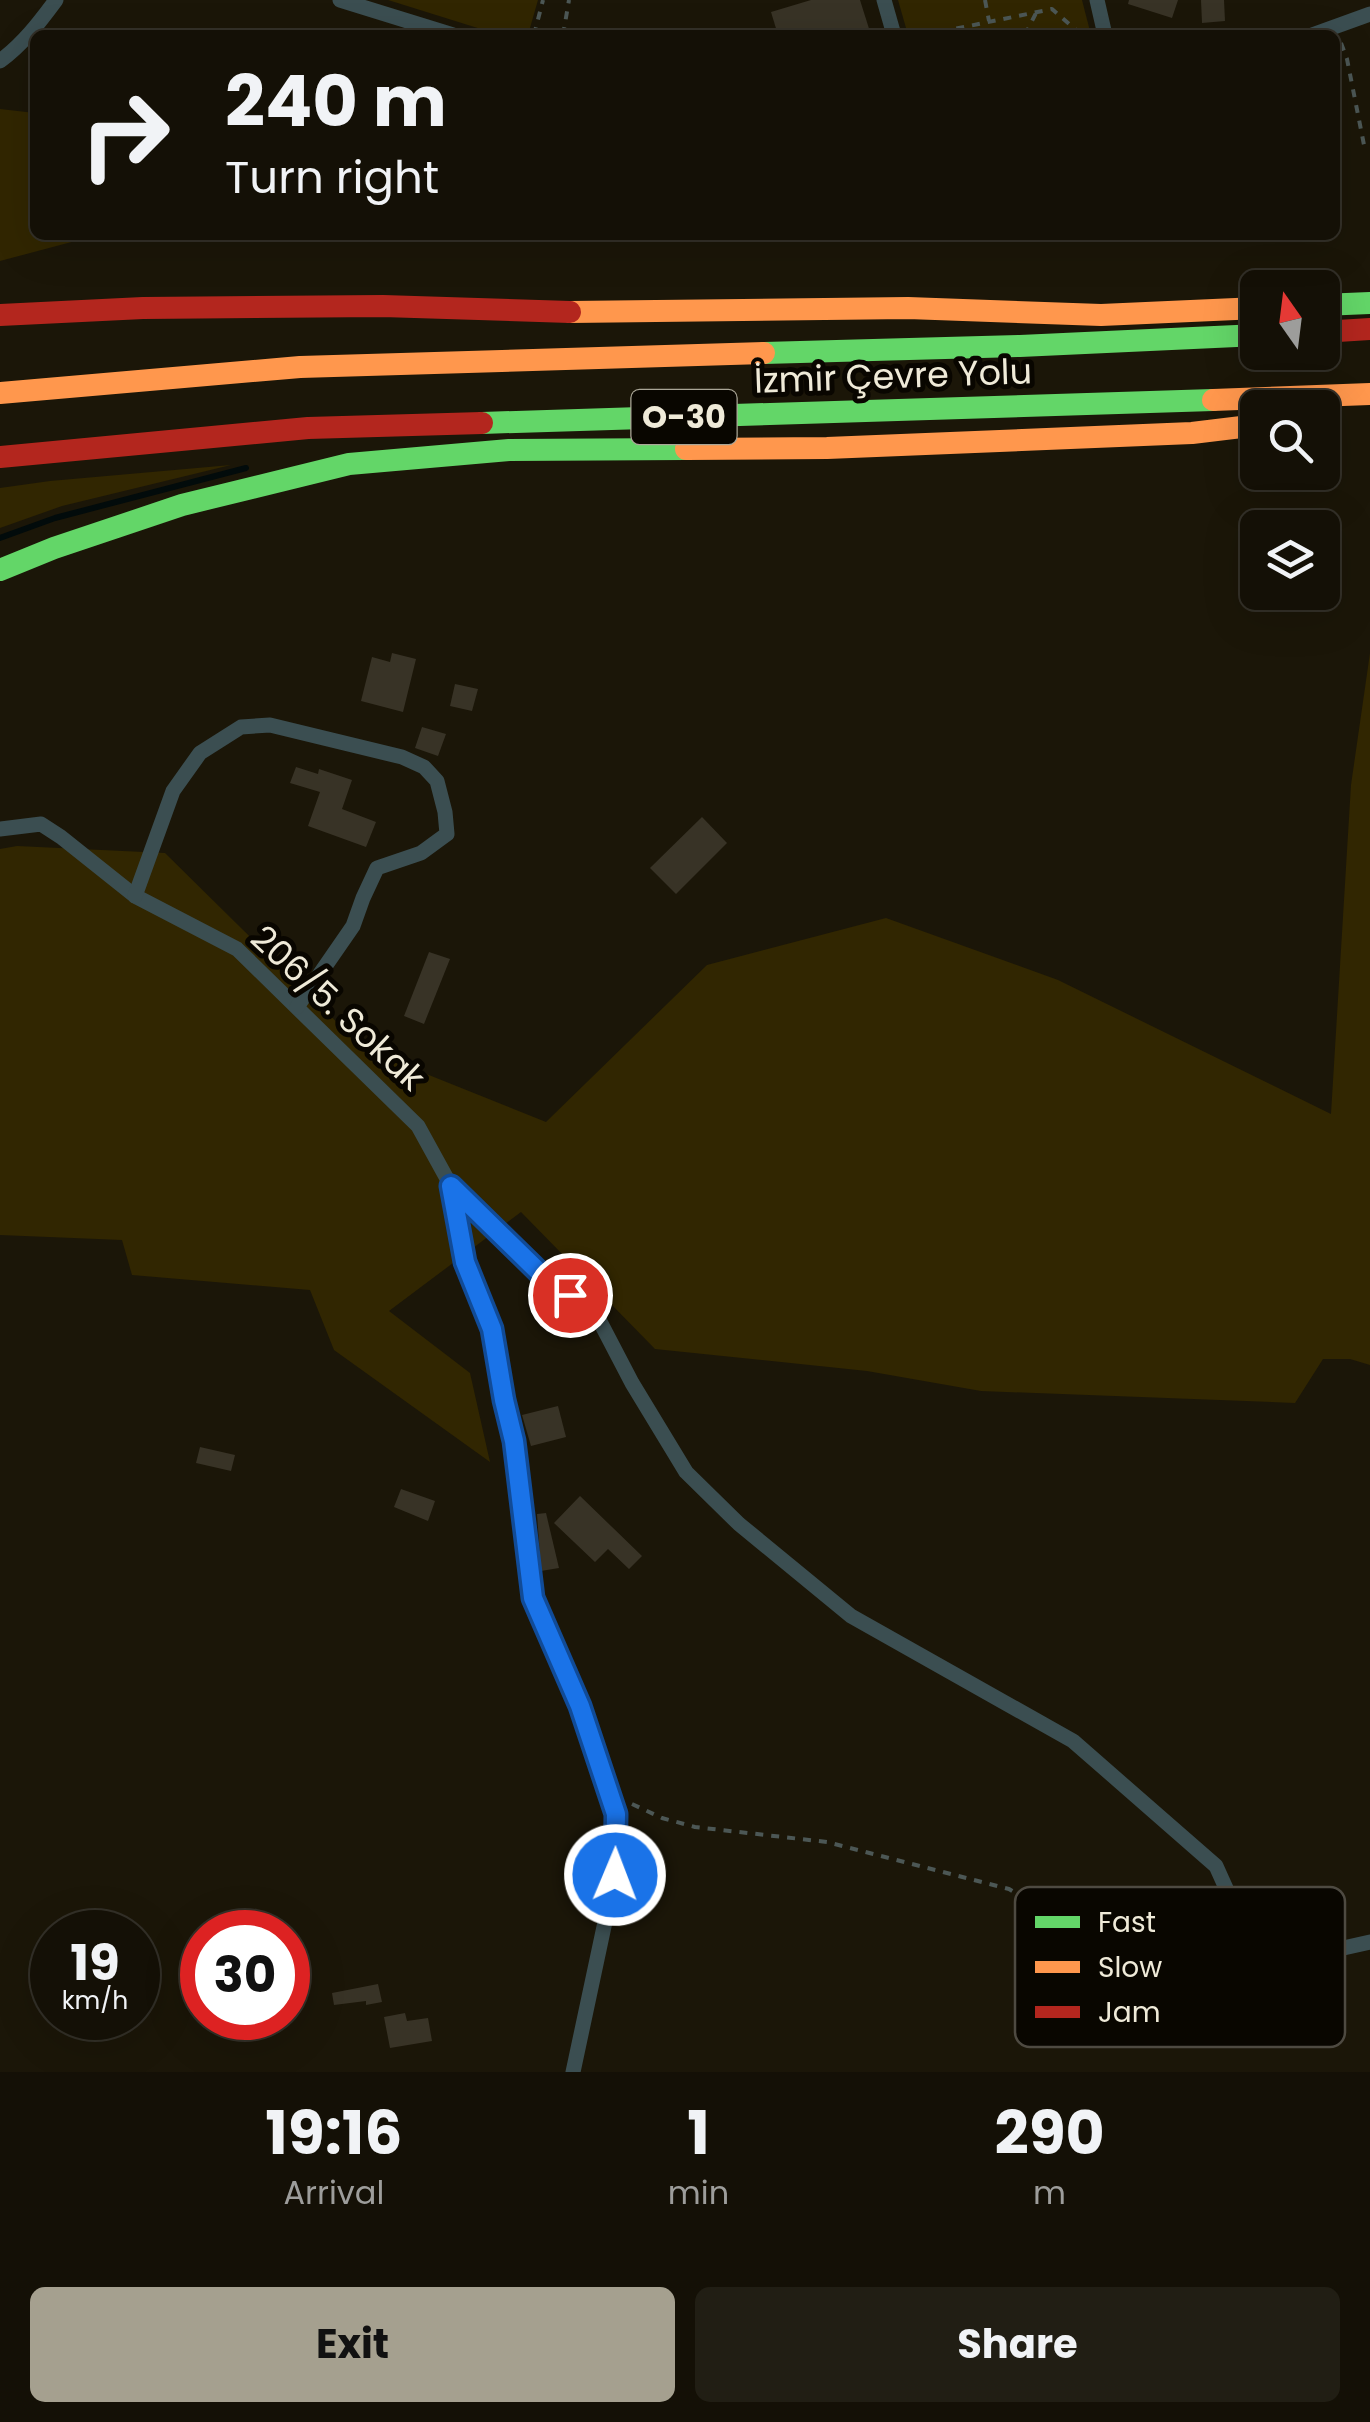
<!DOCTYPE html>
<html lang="en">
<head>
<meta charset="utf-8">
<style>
  :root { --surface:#141006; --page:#211e14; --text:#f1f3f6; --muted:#9d9d9b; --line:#333028; --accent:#a5a08f }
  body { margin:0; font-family:Poppins,sans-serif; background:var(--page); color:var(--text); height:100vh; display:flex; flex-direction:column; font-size:38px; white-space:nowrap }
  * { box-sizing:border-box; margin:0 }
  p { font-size:32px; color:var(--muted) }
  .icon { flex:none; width:55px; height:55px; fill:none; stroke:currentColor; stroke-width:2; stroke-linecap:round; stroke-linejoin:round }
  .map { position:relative; height:2072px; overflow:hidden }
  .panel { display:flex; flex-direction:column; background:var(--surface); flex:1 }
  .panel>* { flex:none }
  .hud { position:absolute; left:30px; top:30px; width:1310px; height:210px; border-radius:15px; box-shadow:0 10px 40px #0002,0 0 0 2px var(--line); background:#141006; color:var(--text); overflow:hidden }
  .needle { width:65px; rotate:346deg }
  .fabs { position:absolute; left:1240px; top:270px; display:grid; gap:20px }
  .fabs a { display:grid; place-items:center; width:100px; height:100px; border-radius:15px; background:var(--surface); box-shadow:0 10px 40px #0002,0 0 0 2px var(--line); font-size:50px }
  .speed { position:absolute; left:30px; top:1910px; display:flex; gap:20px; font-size:50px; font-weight:700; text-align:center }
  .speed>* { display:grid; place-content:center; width:130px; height:130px; border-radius:50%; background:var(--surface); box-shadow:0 10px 40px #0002,0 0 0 2px var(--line); line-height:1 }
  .speed small { font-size:25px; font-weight:400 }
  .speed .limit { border:15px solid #d22; background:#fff; color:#111 }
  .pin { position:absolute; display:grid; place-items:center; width:85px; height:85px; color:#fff; margin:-42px; border:5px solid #fff; border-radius:50%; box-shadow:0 2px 10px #0007 }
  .me { position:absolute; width:110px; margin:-55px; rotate:1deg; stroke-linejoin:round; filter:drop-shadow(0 0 8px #0008) }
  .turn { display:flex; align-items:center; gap:35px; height:210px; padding:0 30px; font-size:45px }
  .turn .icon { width:130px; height:130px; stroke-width:2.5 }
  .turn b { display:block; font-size:70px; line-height:85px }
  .eta { display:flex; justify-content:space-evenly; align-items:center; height:170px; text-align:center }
  .eta b { font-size:60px; font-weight:700; line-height:70px }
  .cta { display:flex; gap:20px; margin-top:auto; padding:20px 30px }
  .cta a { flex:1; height:115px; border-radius:15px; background:var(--accent); color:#111; font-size:40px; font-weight:700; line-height:115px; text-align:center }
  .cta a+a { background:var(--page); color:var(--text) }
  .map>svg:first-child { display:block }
</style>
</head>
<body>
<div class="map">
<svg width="1370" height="2072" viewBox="0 0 1370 2072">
  <rect width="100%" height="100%" fill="#1b1608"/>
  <g fill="#312601">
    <polygon points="388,0 538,0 528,35 500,35"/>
    <polygon points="898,0 1082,0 1091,35 908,35"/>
    <polygon points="0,109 35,113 35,235 98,235 0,261"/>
    <polygon points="231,465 62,506 0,528 0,488 50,481"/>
    <polygon points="1370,653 1370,1365 1350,1359 1323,1359 1295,1403 981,1391 867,1371 655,1349 521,1212 389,1311 470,1373 490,1462 334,1350 310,1290 132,1275 122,1240 0,1235 0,849 17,846 165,853 364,1049 546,1122 707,965 886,918 1058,980 1331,1114 1351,785"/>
  </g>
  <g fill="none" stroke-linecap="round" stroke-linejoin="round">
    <polyline stroke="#020b0b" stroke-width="6" points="0,538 55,518 246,468"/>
  </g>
  <g fill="#383326">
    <polygon points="811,0 860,0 871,35 778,35 771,12"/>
    <polygon points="1129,0 1178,0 1172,18 1128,4"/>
    <polygon points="1201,0 1224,0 1225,21 1202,23"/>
    <polygon points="392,653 416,659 403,712 361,701 372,657 390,662"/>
    <polygon points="455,684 478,689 472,711 450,706"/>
    <polygon points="422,727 446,734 438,756 415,748"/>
    <polygon points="296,767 318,774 319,769 352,780 342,809 376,822 366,847 308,826 320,792 290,783"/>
    <polygon points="702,817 727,843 676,894 650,868"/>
    <polygon points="429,952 450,959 424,1024 404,1016"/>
    <polygon points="558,1406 566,1437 531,1446 522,1415"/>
    <polygon points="200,1447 235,1455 231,1471 196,1463"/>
    <polygon points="401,1489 435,1501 428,1521 394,1507"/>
    <polygon points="580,1496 642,1556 629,1569 608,1549 595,1562 554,1523"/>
    <polygon points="546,1513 559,1568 541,1571 537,1514"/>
    <polygon points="378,1984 382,2002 366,2005 366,2001 334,2005 332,1993"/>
    <polygon points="405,2013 407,2021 428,2018 432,2041 390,2048 384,2017"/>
  </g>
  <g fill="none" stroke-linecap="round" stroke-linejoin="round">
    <g stroke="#4c5755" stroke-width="4" stroke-dasharray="8 8" stroke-linecap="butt">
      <polyline points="985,0 989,21"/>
      <polyline points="534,35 543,0"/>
      <polyline points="563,35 569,0"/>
      <polyline points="925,35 1052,9 1082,35"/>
      <polyline points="1025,35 1036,13"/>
      <polyline points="1341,43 1347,59 1364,145"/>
      <polyline points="632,1804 662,1818 695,1827 827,1842 1009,1889 1063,1923 1091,1929 1151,1905 1190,1913 1223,1926"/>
    </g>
    <g stroke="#3b4e51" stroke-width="15">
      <polyline points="340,0 453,35"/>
      <polyline points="884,0 894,35"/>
      <polyline points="1097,0 1105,35"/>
      <polyline points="1312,35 1370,14"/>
      <path d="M0,61C23,44 39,23 56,0"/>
      <polyline points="0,829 41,824 61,837 135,896 237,949 418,1126 451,1186 484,1220 543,1276 596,1314 632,1383 686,1472 739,1524 851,1616 1073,1741 1216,1866 1243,1926 1266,1947 1312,1955 1370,1942"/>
      <polyline points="135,896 173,791 200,753 241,727 270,725 402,757 424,767 437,781 445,812 447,834 421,853 377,868 363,898 353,926 297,1007"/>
      <polyline points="451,1186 465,1262 492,1329 514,1441 533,1598 581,1706 616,1813 615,1875 573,2072"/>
    </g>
    <g stroke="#63d668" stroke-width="22">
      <polyline points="1322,305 1370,303"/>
      <polyline points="764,353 1020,346 1258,335"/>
      <polyline points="482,423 1213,400"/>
      <polyline points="0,570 54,548 182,505 349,464 509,450 686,449"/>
    </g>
    <g stroke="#ff974d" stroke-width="22">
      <polyline points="570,312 908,308 1101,315 1258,308"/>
      <polyline points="0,393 300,367 764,353"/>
      <polyline points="1213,400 1370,394"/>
      <polyline points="686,449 827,448 1192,433 1258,425"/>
    </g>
    <g stroke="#b3261e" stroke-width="22">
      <polyline points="0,315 143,308 383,306 570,312"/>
      <polyline points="1322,332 1370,329"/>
      <polyline points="0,457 308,428 482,423"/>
    </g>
  </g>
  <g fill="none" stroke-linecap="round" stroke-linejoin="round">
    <g stroke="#114b97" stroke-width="25">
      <polyline id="route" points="570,1295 543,1276 451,1186 465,1262 492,1329 504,1400 514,1441 533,1598 580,1706 616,1814 615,1875"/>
    </g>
    <use href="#route" stroke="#1a73e8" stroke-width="18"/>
  </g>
  <g text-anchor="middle" stroke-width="10" stroke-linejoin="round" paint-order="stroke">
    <rect fill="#090600" stroke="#aaa697" stroke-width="2.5" x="631.5" y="390" width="105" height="54" rx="8"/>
    <g font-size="32" font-weight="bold" fill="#efead8">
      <text x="684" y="428">O-30</text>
    </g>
    <g font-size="35" fill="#efead8" stroke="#090600">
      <text transform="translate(893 376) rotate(-2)" y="12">İzmir Çevre Yolu</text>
      <text transform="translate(338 1008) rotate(43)" y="12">206/5. Sokak</text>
    </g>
  </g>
  <rect x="1015" y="1887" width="330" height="160" rx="15" fill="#090600" stroke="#4e4a41" stroke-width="2.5"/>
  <rect x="1035" y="1916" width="45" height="12" fill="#63d668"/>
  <rect x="1035" y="1961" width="45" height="12" fill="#ff974d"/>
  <rect x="1035" y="2006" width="45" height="12" fill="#b3261e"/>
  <g font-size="28" fill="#efead8">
    <text x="1098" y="1932">Fast</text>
    <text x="1098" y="1977">Slow</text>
    <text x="1098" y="2022">Jam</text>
  </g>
</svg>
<div class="fabs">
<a><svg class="needle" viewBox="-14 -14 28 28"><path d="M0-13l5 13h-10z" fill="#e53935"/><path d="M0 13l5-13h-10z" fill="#9d9d9b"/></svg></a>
<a><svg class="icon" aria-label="search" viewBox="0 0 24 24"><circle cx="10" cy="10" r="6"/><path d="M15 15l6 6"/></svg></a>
<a><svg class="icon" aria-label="layers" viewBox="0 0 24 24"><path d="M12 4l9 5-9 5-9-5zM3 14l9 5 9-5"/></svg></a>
</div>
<div class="speed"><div>19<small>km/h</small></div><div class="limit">30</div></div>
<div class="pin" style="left:570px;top:1295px;background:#d93025"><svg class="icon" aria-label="arrive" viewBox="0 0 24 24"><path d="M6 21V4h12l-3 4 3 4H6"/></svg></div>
<svg class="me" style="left:615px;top:1875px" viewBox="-20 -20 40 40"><circle r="17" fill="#1a73e8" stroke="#fff" stroke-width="3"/><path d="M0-11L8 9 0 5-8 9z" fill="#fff"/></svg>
<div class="hud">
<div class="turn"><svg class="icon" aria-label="right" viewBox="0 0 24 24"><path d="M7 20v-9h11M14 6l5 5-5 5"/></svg><div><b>240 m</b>Turn right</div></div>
</div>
</div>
<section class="panel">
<div class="eta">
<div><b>19:16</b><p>Arrival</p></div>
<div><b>1</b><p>min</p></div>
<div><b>290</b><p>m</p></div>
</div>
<div class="cta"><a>Exit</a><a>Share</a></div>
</section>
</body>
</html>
